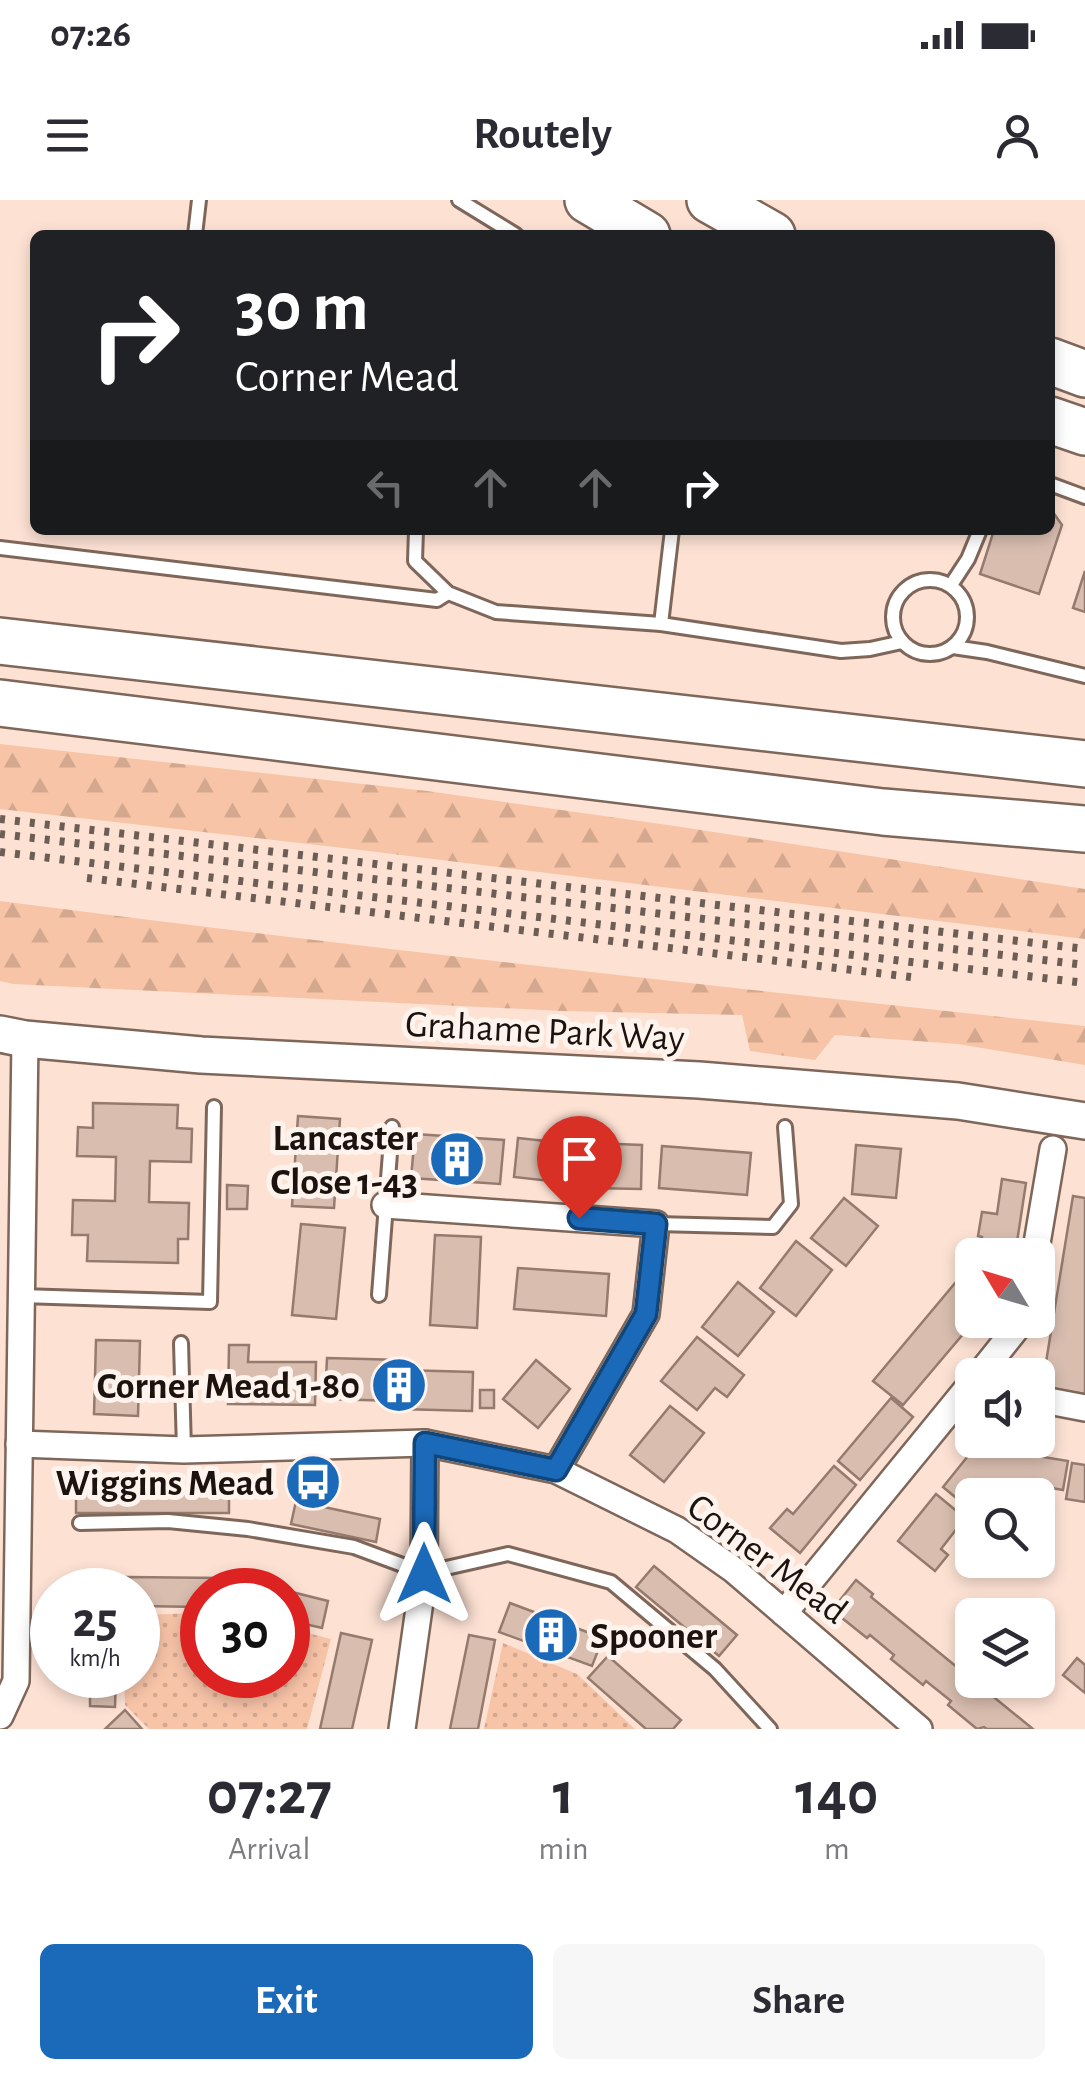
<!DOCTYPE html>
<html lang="en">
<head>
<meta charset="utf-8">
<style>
  :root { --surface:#fff; --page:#f7f7f7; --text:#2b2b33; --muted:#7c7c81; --accent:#1b6ab9 }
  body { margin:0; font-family:"Alegreya Sans",sans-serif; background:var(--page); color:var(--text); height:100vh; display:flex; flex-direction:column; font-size:38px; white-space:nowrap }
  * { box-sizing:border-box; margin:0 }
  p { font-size:32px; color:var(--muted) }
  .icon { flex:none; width:55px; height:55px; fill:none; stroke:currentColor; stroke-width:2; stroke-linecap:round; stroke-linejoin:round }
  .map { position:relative; height:1529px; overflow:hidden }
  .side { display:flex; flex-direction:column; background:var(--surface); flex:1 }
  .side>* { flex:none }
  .banner { position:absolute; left:30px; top:30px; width:1025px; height:305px; border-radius:15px; box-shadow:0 5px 15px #0003; background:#202124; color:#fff; overflow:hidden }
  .needle { width:65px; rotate:308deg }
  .fabs { position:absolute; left:955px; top:1038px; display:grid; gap:20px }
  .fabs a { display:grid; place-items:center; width:100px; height:100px; border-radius:15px; background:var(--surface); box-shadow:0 5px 15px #0003; font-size:50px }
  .speed { position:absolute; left:30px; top:1368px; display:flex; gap:20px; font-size:50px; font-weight:700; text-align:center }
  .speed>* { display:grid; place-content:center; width:130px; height:130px; border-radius:50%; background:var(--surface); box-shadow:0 5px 15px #0003; line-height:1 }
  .speed small { font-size:25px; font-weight:400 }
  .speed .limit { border:15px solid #d22; background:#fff; color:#111 }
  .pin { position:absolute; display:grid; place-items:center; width:85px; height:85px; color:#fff; margin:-102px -42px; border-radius:50% 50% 50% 0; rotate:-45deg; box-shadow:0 0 10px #0007 }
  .pin .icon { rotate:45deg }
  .me { position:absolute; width:110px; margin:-55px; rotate:0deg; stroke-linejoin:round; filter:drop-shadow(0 0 8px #0008) }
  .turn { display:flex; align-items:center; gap:35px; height:210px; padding:0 40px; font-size:45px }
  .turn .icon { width:130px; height:130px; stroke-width:2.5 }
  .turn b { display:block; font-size:70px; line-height:85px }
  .lanes { display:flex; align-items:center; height:95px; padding:0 40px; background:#0003; justify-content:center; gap:50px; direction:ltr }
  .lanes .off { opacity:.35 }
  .eta { display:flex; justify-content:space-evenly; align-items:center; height:170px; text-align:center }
  .eta b { font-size:60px; font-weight:700; line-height:70px }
  .action { display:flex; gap:20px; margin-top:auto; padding:20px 40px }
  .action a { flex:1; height:115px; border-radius:15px; background:var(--accent); color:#fff; font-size:40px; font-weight:700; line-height:115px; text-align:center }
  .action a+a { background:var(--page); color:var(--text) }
  .status { display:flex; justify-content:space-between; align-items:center; height:70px; padding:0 50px; background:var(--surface); direction:ltr }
  .status svg { height:28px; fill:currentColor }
  header { display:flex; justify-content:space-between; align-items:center; height:130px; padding:0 40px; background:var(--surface); font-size:45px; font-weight:700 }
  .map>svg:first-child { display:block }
</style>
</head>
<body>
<div class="status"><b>07:26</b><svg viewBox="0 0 49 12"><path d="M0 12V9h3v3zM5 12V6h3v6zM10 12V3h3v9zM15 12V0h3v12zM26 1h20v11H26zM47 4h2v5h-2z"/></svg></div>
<header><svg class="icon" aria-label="menu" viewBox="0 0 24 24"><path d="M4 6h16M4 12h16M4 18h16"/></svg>Routely<svg class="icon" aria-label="person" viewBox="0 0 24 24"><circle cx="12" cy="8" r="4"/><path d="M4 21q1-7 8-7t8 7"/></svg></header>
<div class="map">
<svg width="1085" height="1529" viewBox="0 0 1085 1529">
  <defs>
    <pattern id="grass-dots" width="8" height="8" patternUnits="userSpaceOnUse" patternTransform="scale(2.5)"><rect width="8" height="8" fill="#f8c4a8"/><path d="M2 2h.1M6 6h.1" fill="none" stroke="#d4a88f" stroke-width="1.8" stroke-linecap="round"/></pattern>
    <pattern id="forest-firs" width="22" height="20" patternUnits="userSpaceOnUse" patternTransform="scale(2.5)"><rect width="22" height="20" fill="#f8c4a8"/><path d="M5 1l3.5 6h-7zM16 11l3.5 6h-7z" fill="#d4a88f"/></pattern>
  </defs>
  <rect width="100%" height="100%" fill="#fde2d4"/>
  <g fill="url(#grass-dots)">
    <polygon points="202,1413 202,1475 288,1475 288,1428 331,1439 307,1529 149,1529 125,1505 124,1475 138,1475 138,1415"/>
    <polygon points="503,1443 577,1474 635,1529 484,1529"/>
  </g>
  <g fill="url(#forest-firs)">
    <polygon points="0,544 427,591 675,626 1085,689 1085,739 352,649 0,609"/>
    <path d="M0,701C361,748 723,787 1085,826V865L958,844L835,835L815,860L750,851L742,815L562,811L13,784L0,781Z"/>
  </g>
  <g fill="#d9beb0" stroke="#947b6e" stroke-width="2.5">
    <polygon points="1050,308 1062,325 1039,394 980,374 994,330 1050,330"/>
    <polygon points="1085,371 1085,412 1073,408"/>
    <polygon points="93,903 178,905 177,928 192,929 191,962 150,961 149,1002 189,1003 188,1039 178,1039 178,1063 87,1061 88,1035 72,1035 73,1000 115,1001 116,957 77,956 78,927 93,928"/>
    <polygon points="298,916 340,919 334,1008 292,1006"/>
    <polygon points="415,934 504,940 500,984 411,978"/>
    <polygon points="518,938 574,944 569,983 514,977"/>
    <polygon points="592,943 642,945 641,989 590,988"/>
    <polygon points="856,945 901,949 896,998 852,994"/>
    <polygon points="662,946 751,953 747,995 659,988"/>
    <polygon points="1002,979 1026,983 1015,1055 979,1055 982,1037 978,1036 982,1012 997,1014"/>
    <polygon points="227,985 248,986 247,1009 227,1009"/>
    <polygon points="1073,996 1085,998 1085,1194 1042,1187"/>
    <polygon points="844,998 878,1026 846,1066 811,1038"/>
    <polygon points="301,1024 345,1028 336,1119 292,1115"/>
    <polygon points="435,1035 481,1037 477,1128 430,1125"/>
    <polygon points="796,1041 832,1070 796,1116 760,1088"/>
    <polygon points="518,1068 609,1074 606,1116 514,1109"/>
    <polygon points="966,1070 972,1076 972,1120 975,1120 903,1205 873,1181"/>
    <polygon points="738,1082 774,1112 738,1156 702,1127"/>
    <polygon points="697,1137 744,1175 727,1197 715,1188 697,1210 661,1181"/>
    <polygon points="96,1140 140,1141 138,1216 94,1214"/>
    <polygon points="229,1145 249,1145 248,1162 316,1162 315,1205 228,1204"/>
    <polygon points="327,1158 402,1160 402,1170 473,1172 472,1211 400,1209 400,1201 325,1199"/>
    <polygon points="536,1160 570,1189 538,1228 503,1199"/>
    <rect x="480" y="1190" width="14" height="18"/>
    <polygon points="891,1198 913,1217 860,1280 838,1261"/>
    <polygon points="670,1206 704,1233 664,1282 630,1255"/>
    <polygon points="976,1246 1068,1261 1063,1290 1023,1283 1021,1295 972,1295 972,1311 943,1287"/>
    <polygon points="1072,1263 1085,1265 1085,1302 1066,1299"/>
    <polygon points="834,1266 856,1285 800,1353 770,1328 787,1309 793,1314"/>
    <rect x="76" y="1288" width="153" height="25"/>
    <polygon points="936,1294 965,1318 941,1349 948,1355 935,1371 898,1341"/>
    <polygon points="296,1301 380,1319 376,1342 291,1324"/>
    <polygon points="654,1366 737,1435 719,1456 636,1387"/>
    <polygon points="126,1377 223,1378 223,1390 202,1390 202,1407 138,1406 138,1390 126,1390"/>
    <polygon points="232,1377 284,1390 229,1390"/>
    <polygon points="856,1380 873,1394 871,1397 1033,1529 987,1529 984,1527 977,1529 948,1505 951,1501 926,1481 923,1485 891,1459 894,1455 870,1435 867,1438 832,1410"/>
    <polygon points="288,1391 328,1401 322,1428 288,1420"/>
    <polygon points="510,1403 603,1438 592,1466 499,1432"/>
    <polygon points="341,1433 372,1440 352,1529 320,1529"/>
    <polygon points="469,1435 495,1440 478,1529 450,1529"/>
    <polygon points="608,1456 681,1520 673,1529 646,1529 588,1478"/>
    <polygon points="1077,1458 1085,1465 1085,1493 1063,1475"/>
    <polygon points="90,1475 116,1475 115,1507 90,1506"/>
    <polygon points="125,1510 142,1529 105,1529"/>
  </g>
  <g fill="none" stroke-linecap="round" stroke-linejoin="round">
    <g stroke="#7e675a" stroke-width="18">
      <g id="lane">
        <polyline points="459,0 516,35"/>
        <polyline points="195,35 199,0"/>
        <polyline points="1050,284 1085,297"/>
        <polyline points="416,330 415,361 448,393 496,412 661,424 841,451 870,449 902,442"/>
        <polyline points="0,348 437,400 448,393"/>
        <circle cx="930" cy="417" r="37"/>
        <polyline points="951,385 968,359 980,330"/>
        <polyline points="661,424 672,330"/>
        <polyline points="953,447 987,452 1085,476"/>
        <polyline points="656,1024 773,1027 791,1004 785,927"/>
        <polyline points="379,1095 392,927"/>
        <polyline points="21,1096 210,1102 214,907"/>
        <polyline points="181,1143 184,1250"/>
        <polyline points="80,1323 168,1321 248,1329 354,1347 424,1373 508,1354 611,1382 715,1469 770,1529"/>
      </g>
    </g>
    <g stroke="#7e675a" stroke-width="30">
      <g id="street">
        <polyline points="385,1005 656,1024 646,1114 556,1270"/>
        <polyline points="1035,1055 1053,949"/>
        <polyline points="979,1175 1023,1120"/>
        <polyline points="1038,1199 1085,1208"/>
        <polyline points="19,1244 184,1250 425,1243 556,1270 677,1330 734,1370 919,1529"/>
        <polyline points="784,1413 972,1183"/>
        <polyline points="0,1516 16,1481 25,839"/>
        <polyline points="402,1529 424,1373 425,1243"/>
      </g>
    </g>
    <g stroke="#7e675a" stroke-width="40">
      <polyline id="secondary" points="0,834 25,839 201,855 699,880 958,901 1085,921"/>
    </g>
    <g stroke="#7e675a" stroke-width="50">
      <g id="highway">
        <polyline points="588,0 647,35"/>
        <polyline points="710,0 772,35"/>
        <polyline points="1050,161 1085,174"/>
        <polyline points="1050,220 1085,232"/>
        <polyline points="0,441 1085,564"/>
        <polyline points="0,503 883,612 1085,629"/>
      </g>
    </g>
    <use href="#lane" stroke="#fff" stroke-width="12"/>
    <use href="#street" stroke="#fff" stroke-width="25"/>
    <use href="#secondary" stroke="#fff" stroke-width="35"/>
    <use href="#highway" stroke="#fff" stroke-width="45"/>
    <g stroke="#6d5e55" stroke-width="8" stroke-dasharray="5 10" stroke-linecap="butt">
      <polyline points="0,619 1085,749"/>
      <polyline points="0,634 1085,765"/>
      <polyline points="0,652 1085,783"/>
      <polyline points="87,678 911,777"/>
    </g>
  </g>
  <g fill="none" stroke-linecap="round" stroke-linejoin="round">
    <g stroke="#124578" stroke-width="25">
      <polyline id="route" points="424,1374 425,1243 556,1270 646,1114 656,1024 579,1018"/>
    </g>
    <use href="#route" stroke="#1b6ab9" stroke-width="18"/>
  </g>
  <defs>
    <g id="building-disc" transform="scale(2.875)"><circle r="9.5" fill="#1b6ab9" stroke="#fef3ed"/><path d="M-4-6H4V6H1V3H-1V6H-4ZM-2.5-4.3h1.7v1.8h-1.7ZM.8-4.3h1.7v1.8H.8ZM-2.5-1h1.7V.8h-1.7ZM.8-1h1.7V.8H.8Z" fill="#fff"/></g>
    <g id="bus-disc" transform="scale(2.875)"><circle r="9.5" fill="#1b6ab9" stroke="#fef3ed"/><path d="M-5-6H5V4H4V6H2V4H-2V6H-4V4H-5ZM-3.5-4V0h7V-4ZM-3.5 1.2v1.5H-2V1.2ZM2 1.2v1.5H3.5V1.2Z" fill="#fff"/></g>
  </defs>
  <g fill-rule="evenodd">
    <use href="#building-disc" x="457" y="959"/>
    <use href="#building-disc" x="399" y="1185"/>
    <use href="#bus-disc" x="313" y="1282"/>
    <use href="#building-disc" x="551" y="1435"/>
  </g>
  <g text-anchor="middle" stroke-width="10" stroke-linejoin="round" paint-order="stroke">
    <g font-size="38" fill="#1c130e" stroke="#fef3ed">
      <text transform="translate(545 830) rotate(3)" y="13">Grahame Park Way</text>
      <text transform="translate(768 1358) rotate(37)" y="13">Corner Mead</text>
    </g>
    <g font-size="38" font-weight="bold" fill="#1c130e" stroke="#fef3ed" text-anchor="end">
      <text x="418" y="950">Lancaster<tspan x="418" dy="44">Close 1-43</tspan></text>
      <text x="360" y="1198">Corner Mead 1-80</text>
      <text x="274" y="1295">Wiggins Mead</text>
      <text x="590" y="1448" text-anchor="start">Spooner</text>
    </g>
  </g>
</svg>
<div class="fabs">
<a><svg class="needle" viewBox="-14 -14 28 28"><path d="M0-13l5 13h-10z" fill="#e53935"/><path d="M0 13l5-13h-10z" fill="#7c7c81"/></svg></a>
<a><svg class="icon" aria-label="sound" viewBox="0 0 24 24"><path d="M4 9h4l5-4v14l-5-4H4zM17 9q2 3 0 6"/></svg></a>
<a><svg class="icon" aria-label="search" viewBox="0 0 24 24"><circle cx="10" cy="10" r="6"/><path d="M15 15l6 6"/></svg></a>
<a><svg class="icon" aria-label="layers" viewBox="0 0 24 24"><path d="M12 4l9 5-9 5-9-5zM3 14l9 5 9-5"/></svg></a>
</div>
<div class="speed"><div>25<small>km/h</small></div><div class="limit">30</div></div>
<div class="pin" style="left:579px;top:1018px;background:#d93025"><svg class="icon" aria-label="arrive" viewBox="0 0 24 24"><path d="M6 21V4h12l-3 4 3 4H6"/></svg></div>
<svg class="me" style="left:424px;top:1374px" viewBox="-20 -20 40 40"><path d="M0-17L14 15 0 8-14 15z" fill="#1b6ab9" stroke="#fff" stroke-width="4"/></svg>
<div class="banner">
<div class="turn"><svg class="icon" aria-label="right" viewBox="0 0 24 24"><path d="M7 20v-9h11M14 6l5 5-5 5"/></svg><div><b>30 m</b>Corner Mead</div></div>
<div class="lanes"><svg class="icon off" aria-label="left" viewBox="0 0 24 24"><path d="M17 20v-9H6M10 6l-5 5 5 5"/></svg><svg class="icon off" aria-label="ahead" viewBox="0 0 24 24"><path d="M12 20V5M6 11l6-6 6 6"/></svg><svg class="icon off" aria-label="ahead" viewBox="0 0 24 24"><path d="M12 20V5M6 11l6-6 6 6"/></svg><svg class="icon" aria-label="right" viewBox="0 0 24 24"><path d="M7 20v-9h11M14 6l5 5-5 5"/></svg></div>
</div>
</div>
<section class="side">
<div class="eta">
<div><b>07:27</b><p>Arrival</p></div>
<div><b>1</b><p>min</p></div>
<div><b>140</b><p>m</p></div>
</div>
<div class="action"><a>Exit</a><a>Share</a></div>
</section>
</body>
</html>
